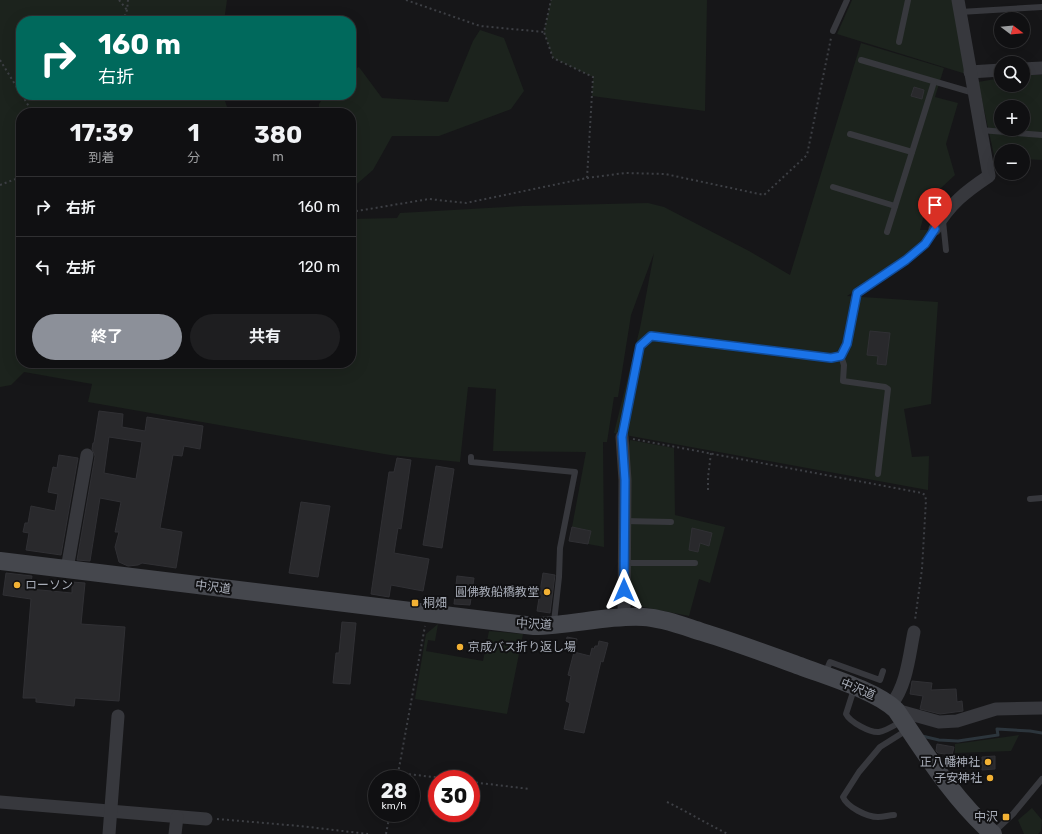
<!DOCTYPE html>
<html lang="ja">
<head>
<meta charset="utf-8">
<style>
  :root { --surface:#101012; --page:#1e1e20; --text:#f1f3f6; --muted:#9c9d9f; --line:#303032; --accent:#8c9099 }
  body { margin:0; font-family:Rubik,"Noto Sans JP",sans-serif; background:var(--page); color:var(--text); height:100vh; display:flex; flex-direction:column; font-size:15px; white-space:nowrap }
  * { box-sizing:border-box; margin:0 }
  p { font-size:13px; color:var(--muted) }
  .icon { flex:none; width:22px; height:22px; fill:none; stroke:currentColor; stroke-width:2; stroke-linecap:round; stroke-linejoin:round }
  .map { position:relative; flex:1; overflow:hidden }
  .details { position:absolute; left:16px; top:108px; width:340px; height:260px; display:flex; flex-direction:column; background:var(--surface); border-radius:16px; box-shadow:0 4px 16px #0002,0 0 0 1px var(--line) }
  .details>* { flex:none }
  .banner { position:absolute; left:16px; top:16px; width:340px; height:84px; border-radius:16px; box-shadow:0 4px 16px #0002,0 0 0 1px var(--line); background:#00695c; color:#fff; overflow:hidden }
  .needle { width:26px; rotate:106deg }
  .controls { position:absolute; left:994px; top:12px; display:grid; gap:8px }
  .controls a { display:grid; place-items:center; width:36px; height:36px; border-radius:50%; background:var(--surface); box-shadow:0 4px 16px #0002,0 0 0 1px var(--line); font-size:20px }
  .speed { position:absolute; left:368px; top:770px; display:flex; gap:8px; font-size:20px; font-weight:700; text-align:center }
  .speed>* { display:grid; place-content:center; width:52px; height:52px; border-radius:50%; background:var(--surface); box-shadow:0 4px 16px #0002,0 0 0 1px var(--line); line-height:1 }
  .speed small { font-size:10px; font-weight:400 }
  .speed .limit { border:6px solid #d22; background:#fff; color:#111 }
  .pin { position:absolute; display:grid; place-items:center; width:34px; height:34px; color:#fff; margin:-41px -17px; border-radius:50% 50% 50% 0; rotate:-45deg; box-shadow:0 0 4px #0007 }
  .pin .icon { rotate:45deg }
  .me { position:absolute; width:44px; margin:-22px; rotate:0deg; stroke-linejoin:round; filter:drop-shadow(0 0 3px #0008) }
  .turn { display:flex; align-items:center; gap:14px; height:84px; padding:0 16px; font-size:18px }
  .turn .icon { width:52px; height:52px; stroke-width:2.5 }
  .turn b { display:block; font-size:28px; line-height:34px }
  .eta { display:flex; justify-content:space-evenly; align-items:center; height:68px; text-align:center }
  .eta b { font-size:24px; font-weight:700; line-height:28px }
  .primary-button { display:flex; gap:8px; margin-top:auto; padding:8px 16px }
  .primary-button a { flex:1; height:46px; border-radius:24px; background:var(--accent); color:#fff; font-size:16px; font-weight:700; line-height:46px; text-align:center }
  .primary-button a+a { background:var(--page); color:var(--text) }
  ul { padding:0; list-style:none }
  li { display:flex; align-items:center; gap:12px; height:60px; padding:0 16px; border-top:1px solid var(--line) }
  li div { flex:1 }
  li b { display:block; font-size:15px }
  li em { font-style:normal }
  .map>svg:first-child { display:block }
</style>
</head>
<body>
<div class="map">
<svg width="1042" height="834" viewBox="0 0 1042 834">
  <rect width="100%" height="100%" fill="#161618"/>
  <g fill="#1c231d" fill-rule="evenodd">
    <path d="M0,0H227L224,21H21V95H223L227,107L234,113H21V363H351V219L397,218L400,213L523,206L648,203L664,207L749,251L790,275L861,43L944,68L935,97L958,103L946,144L955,175L928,200L920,230H930C911,261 877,277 847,296L938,302L931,404L904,409L912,457L929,456L928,490L614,433L640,328L654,253L631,315L618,397H614L607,442H603L604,547L588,544L591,531L572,527L586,452L493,451L496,389L468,387L460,462L390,455L88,402L92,384L24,372L11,385L0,387Z"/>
    <polygon points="551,0 707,0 705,111 592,96 593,77 553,58 544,32"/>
    <polygon points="852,0 953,0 966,74 837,34"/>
    <polygon points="480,30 504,38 524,91 511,109 439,136 392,136 373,170 351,189 351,113 319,113 319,104 325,95 351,95 351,71 359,67 382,98 448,102 473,41"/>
    <path d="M1023,75H1042V160L1023,159V151H1001V167L997,169L978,82L1001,78V85H1023ZM1001,107H1023V129H1001Z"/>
    <polygon points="630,440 674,448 675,515 725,527 710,583 699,579 689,616 628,604 628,450"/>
    <polygon points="438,624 435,641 428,640 426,651 483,661 489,631 523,634 507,714 415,699 426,634"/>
    <polygon points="1019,735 1011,751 955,753 955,744"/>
    <polygon points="1032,808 1042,820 1041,831 1038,834 1024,834 1018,820"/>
  </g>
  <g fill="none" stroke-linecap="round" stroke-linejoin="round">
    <polyline stroke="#2c353c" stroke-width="3" points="922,736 939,740 958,741 998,735 997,729 1030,731 1042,733"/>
  </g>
  <g fill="#29292c" stroke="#303034" fill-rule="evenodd">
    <polygon points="914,87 924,90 922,99 911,96"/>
    <polygon points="870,331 890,333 886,365 877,364 878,356 867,355"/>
    <path d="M99,411L123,414L122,427L145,431L147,417L203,426L200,449L184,446L182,456L173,455L160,528L182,532L176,568L142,563L138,565L128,566L119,562L115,547L119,532H115L121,502L100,498L90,561L77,560L95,456L92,449L93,443H94ZM109,437L142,442L136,479L104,473Z"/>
    <polygon points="59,455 78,458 61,555 26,550 29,533 23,532 25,523 28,523 31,506 55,511 58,494 48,492 53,467 57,468"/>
    <polygon points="397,458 411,460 401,529 398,528 394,553 429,559 423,591 391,585 389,597 371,594 389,472 394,472"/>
    <polygon points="436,466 454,469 442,548 423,545"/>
    <polygon points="301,502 330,506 318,577 289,573"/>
    <polygon points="572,527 591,531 588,544 569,541"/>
    <polygon points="692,528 712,533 709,546 700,543 698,552 689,550"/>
    <polygon points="6,573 32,576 30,589 72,593 72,582 85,583 81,624 125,627 119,701 75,698 74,706 36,702 36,698 23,698 31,599 3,595"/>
    <polygon points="543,573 555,575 550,613 537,611"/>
    <polygon points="457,576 474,578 470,605 454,604"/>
    <polygon points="342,622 356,623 350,684 333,683 336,653 339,653"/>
    <polygon points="567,637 577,639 575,650 565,648"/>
    <polygon points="599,641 608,643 603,662 601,661 584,733 564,729 570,703 566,701 571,676 568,675 574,652 590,656 592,648 594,649 595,646 598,646"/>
    <polygon points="912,681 932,683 931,690 956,689 957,702 962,701 963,711 940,714 920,709 923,696 910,694"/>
    <polygon points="937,744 954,747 952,755 938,753 936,751"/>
    <polygon points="995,756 995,769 982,770 982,757"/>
  </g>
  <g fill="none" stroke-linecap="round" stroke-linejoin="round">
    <g stroke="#3d3f44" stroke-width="2" stroke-dasharray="2 3" stroke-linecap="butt">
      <polyline points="119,0 127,10"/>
      <polyline points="406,0 480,26 544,32 551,0"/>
      <polyline points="123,21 127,10 128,0"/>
      <polyline points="0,60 21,94"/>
      <polyline points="22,95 31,110 35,113"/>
      <polyline points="587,178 625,173 665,174 764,195 807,155 831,38"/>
      <polyline points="0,185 21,177"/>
      <polyline points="351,212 429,199 466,203 587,178 593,77 553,58 544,32"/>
      <polyline points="633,439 922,493 925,495 926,500 922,569 915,620"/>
      <polyline points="708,490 708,477 711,453"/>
      <polyline points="951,766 978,764"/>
      <polyline points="399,773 450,779"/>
      <polyline points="397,779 425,626"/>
      <polyline points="471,782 530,789"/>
      <path d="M667,802C688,812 707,824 728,834"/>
      <polyline points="217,819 300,826 368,834"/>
      <polyline points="386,834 390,813"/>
    </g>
    <g stroke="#37383d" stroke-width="6">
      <polyline points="960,12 1042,7"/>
      <polyline points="833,31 847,0"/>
      <polyline points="899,42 908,0"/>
      <polyline points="861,60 974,93"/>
      <polyline points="980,130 1042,135"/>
      <polyline points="850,134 912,152"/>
      <polyline points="833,187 895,206"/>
      <polyline points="943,221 946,250"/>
      <polyline points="887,232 934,82"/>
      <polyline points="841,356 844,365 843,381 885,387 888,389 878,474"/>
      <polyline points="622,437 640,346 651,336 831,358 841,356 847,345 857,293 906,260 925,244 935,229"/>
      <polyline points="471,457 471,462 575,472 560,548 559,577 554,622"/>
      <polyline points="1030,499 1042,498"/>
      <polyline points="624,521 671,522"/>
      <polyline points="624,563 695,563"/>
      <polyline points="825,674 830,662 880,680 883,671"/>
      <path d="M854,689L846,714C850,722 870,733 879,732C886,731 895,725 902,721"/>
      <path d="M894,815C889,815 884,817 878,817C867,817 847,807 843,797L859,772L880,747L907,730"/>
      <polyline points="994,832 1013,814 1042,779"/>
    </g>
    <g stroke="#37383d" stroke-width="13">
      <polyline points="1023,69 1042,68"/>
      <polyline points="970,72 1001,70"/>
      <path d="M935,229C950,204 965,192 989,176L958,0"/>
      <polyline points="622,437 625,480 624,618"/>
      <polyline points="67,569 87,455"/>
      <path d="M891,705C907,685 909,656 914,632"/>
      <polyline points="896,710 939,722 957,721 996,709 1042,708"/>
      <polyline points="0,802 206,819"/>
      <polyline points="109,834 118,716"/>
      <polyline points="175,834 177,817"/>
    </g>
    <path stroke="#45474d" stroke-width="18" d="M0,561L534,626C570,626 607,615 643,617C663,618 683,626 702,632C735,642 767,654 800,666C826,676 877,691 896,710C925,753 954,800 993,834"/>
  </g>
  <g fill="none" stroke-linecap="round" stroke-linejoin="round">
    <g stroke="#114b97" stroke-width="10">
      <polyline id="route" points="624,590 625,480 622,437 640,346 651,336 831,358 841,356 847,344 857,293 906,260 925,244 935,229"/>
    </g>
    <use href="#route" stroke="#1a73e8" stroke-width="7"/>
  </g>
  <g fill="#f2b134" stroke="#111113" stroke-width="1.5">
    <circle cx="17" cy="585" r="4"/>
    <circle cx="547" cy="592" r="4"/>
    <rect x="411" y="599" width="8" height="8" rx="2"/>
    <circle cx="460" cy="647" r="4"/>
    <circle cx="988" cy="762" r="4"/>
    <circle cx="990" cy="778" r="4"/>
    <rect x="1002" y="813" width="8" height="8" rx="2"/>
  </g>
  <g text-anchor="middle" stroke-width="4" stroke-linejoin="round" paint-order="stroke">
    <g font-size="12" fill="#a8adb8" stroke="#111113" text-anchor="end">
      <text x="25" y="589" text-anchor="start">ローソン</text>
      <text x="539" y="596">圓佛教船橋教堂</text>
      <text x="423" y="607" text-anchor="start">桐畑</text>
      <text x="468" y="651" text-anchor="start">京成バス折り返し場</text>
      <text x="980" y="766">正八幡神社</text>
      <text x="982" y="782">子安神社</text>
      <text x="998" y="821">中沢</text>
    </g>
    <g font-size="12" fill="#a8adb8" stroke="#111113">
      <text transform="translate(213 587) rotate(7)" y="4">中沢道</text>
      <text transform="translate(534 624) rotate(3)" y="4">中沢道</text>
      <text transform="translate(858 689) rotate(23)" y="4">中沢道</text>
    </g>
  </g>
</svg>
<div class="controls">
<a><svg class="needle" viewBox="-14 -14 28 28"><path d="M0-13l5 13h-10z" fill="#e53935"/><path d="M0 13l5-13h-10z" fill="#9c9d9f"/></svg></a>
<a><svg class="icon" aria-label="search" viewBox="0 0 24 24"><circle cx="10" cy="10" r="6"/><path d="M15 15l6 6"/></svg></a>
<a>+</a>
<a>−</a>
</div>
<div class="speed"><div>28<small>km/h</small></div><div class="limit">30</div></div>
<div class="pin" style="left:935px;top:229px;background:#d93025"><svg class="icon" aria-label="arrive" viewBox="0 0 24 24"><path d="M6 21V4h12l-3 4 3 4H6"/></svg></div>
<svg class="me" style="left:624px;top:590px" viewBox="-20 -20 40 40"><path d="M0-17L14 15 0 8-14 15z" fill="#1a73e8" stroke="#fff" stroke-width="4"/></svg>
<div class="banner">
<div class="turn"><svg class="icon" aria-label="right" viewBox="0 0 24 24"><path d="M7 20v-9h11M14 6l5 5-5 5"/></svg><div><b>160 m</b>右折</div></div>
</div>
<section class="details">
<div class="eta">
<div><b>17:39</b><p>到着</p></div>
<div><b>1</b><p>分</p></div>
<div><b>380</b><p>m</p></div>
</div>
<ul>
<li><svg class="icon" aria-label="right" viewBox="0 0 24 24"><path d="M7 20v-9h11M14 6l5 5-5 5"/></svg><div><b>右折</b></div><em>160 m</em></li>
<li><svg class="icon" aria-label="left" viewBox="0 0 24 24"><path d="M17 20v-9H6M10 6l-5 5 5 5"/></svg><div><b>左折</b></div><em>120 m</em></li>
</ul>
<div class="primary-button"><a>終了</a><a>共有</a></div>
</section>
</div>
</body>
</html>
